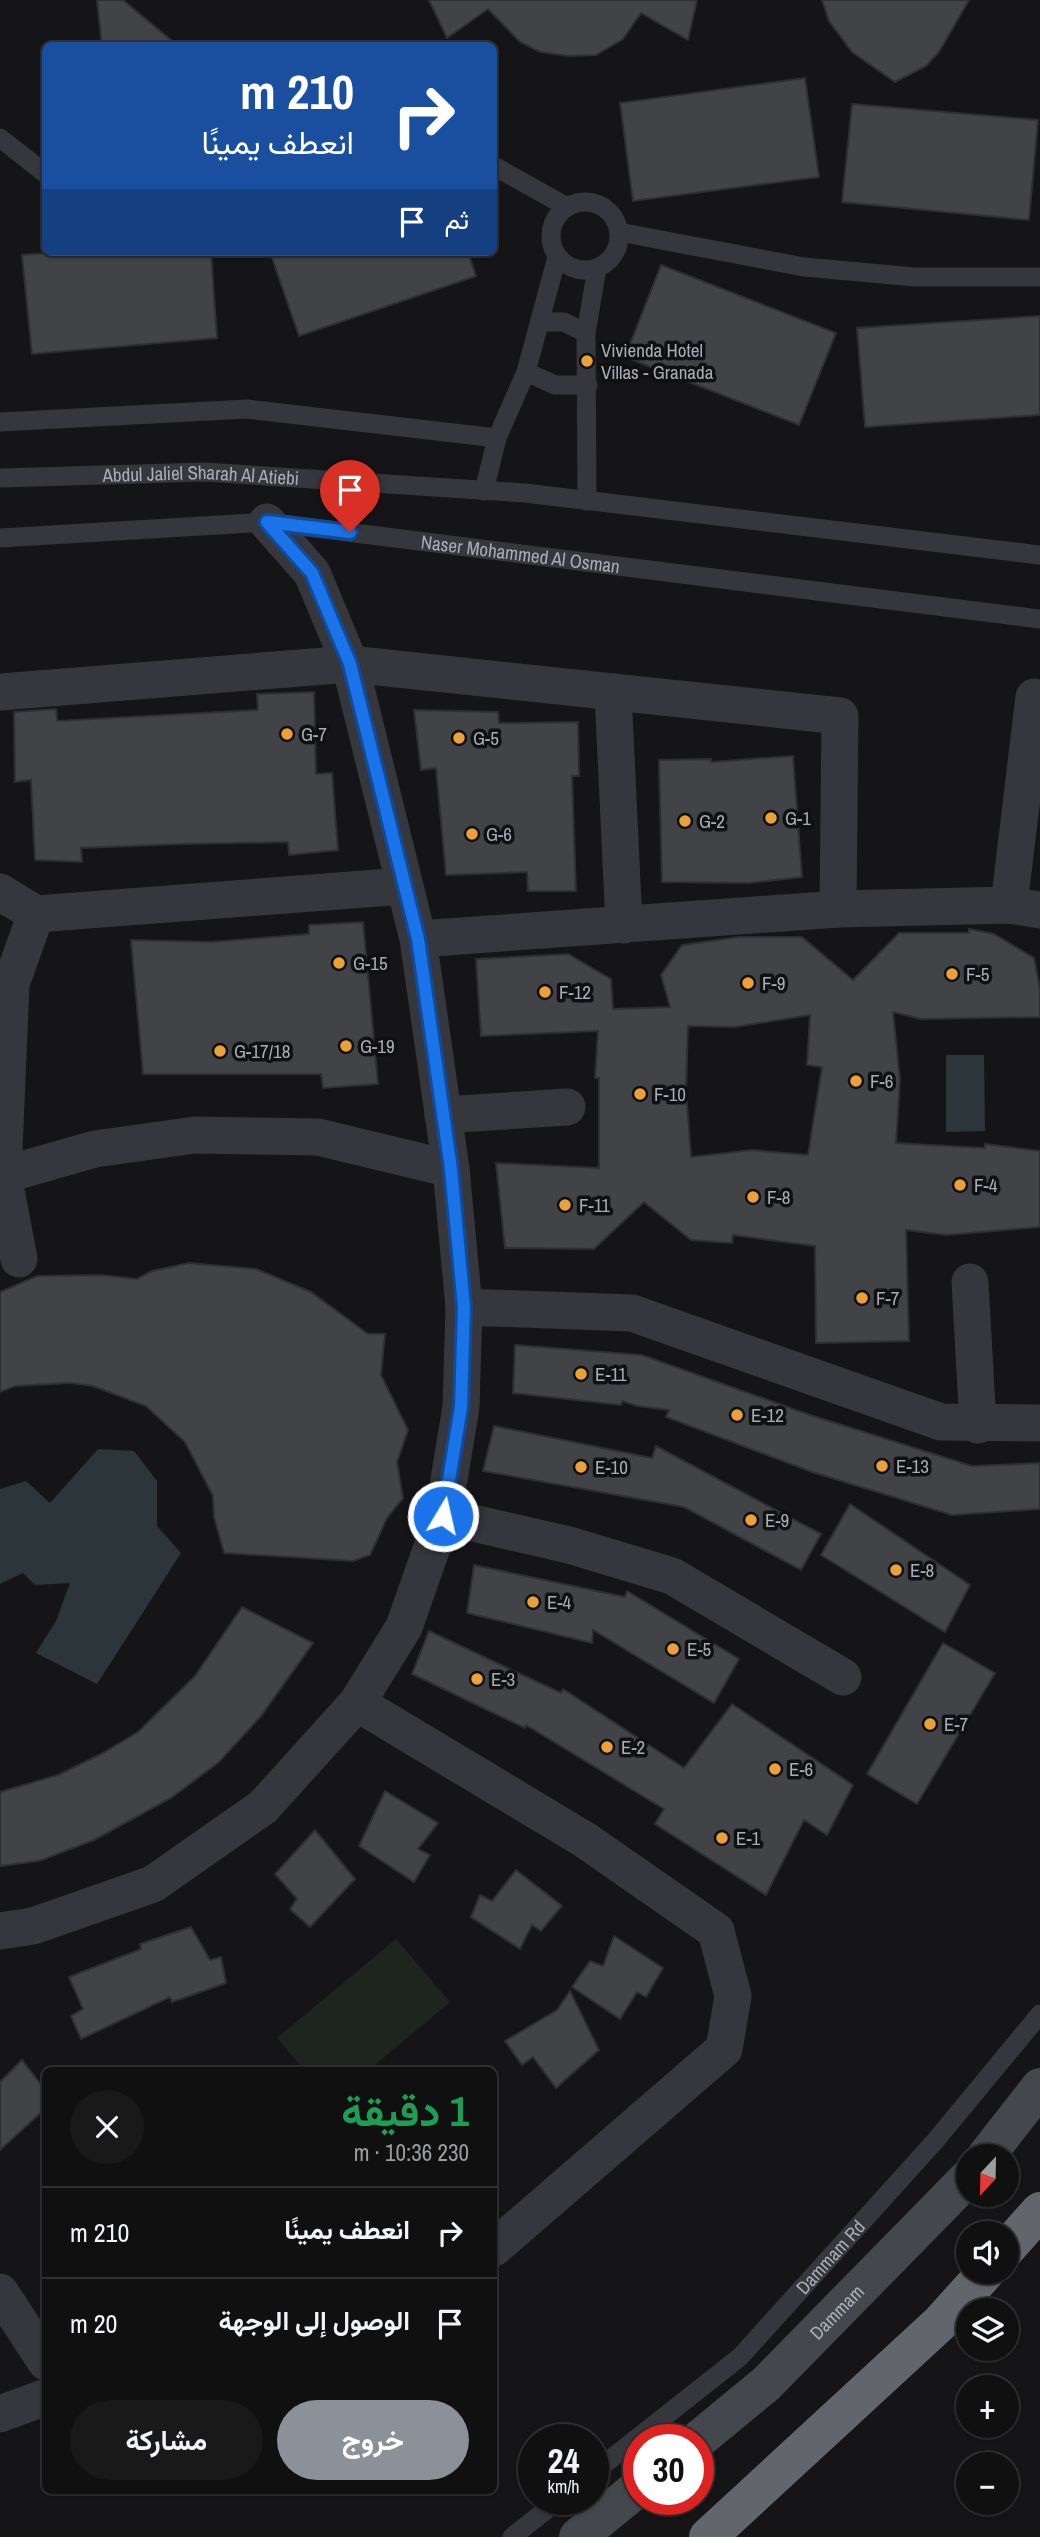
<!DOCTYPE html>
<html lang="ar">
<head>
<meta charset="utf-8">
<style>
  :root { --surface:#101011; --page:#19191a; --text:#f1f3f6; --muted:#9c9d9f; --line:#303031; --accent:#8c9099 }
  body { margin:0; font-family:"Archivo Narrow",Vazirmatn,sans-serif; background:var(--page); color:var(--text); direction:rtl; height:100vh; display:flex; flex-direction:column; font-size:26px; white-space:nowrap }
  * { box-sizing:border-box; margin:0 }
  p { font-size:23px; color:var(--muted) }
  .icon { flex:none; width:38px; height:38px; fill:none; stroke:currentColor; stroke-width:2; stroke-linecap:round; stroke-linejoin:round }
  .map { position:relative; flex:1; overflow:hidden; direction:ltr }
  .sheet { position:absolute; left:42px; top:2067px; width:455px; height:427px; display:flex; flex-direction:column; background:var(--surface); border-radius:10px; box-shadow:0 2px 5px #0004,0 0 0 2px var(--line); direction:rtl }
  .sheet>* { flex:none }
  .hud { position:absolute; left:42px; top:42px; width:455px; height:214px; border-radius:10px; box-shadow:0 2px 5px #0004,0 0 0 2px var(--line); direction:rtl; background:#1a4fa0; color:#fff; overflow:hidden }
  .needle { width:46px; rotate:202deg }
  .controls { position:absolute; left:956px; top:2144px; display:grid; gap:14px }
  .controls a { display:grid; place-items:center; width:63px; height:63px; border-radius:50%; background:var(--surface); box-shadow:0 2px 5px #0004,0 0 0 2px var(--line); font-size:35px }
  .speed { position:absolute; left:518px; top:2424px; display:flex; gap:14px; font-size:35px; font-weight:700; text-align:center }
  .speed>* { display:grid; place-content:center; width:91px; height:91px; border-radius:50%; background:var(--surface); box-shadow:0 2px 5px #0004,0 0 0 2px var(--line); line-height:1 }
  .speed small { font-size:18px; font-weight:400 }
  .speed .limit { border:10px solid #d22; background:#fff; color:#111 }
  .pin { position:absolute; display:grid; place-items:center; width:60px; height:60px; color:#fff; margin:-72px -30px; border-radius:50% 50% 50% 0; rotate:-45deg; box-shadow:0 0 7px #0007 }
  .pin .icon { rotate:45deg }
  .me { position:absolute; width:77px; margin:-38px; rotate:9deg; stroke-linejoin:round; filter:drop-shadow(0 0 5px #0008) }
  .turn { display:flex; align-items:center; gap:24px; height:147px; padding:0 28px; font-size:32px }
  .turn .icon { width:91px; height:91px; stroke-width:2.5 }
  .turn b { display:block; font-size:49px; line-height:60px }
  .then { display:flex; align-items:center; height:66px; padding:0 28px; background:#0003; gap:14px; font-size:26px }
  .round { display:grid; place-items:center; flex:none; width:74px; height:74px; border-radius:37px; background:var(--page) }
  .overview { display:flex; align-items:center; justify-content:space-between; height:119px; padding:0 28px }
  h1 { font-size:42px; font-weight:700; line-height:52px; color:#1e9e55 }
  .action { display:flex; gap:14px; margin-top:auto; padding:14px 28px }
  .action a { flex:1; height:80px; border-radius:42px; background:var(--accent); color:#fff; font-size:28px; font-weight:700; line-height:80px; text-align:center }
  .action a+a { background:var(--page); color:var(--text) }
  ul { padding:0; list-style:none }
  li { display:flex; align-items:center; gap:21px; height:91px; padding:0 28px; border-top:2px solid var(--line) }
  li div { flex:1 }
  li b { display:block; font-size:26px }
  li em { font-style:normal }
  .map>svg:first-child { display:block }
</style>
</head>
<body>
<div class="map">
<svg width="1040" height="2537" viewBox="0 0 1040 2537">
  <rect width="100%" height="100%" fill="#151517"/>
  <polygon fill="#1d251e" points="396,1939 450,2002 369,2070 304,2070 277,2038"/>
  <g fill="#2c353a">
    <polygon points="946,1055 984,1055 985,1131 946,1132"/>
    <polygon points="98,1449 134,1451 157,1481 157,1526 181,1553 97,1684 36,1653 56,1621 70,1583 35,1585 23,1573 0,1584 0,1489 26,1481 50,1503"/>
  </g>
  <g fill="#414347" stroke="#2f2f33" stroke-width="2" fill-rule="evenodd">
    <polygon points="97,0 123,0 178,46 102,46"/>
    <polygon points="429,0 697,0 688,40 641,13 623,39 596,55 568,56 540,52 520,42 488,9 447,38"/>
    <polygon points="822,0 969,0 939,52 926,66 895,82 852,52 829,21"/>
    <polygon points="805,78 819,177 633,201 620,103"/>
    <polygon points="852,104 1038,120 1029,220 842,202"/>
    <polygon points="61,252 211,252 217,338 32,354 22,255"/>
    <polygon points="270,252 468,252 476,276 299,336"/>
    <polygon points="661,265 836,333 799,425 625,357"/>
    <polygon points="1040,316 1040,415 865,427 857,328"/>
    <polygon points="314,692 316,774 332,773 338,850 289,855 288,842 182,844 81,848 82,862 35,860 31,780 15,782 14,712 56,709 57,721 258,710 257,694"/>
    <polygon points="414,710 498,712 499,723 578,722 579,776 572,776 576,891 528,891 527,872 446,875 436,768 421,770"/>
    <polygon points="793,756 802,877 748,883 662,882 659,760 711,759 711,762"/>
    <polygon points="363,922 378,1084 323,1088 321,1074 143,1074 131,940 211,942 309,934 309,925"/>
    <path d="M969,929L994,934L1034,958L1040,989V1017L921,1019L893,1012L900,1080L896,1143L985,1148V1144L1040,1151V1227L946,1235L906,1230L909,1341L816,1343L815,1246L733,1235L732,1243L691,1240L644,1202L594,1249L505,1248L496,1163L599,1168V1078H595L598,1031L481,1036L476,959L568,954L611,979L613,1009L670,1007L661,975L682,945L739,937H802L853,980L899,933H969ZM810,1015L807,1065L822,1067L808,1155L752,1150L691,1157L686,1089L688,1026L735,1027Z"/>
    <polygon points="189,1263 256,1269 311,1292 368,1334 385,1334 381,1375 408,1430 397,1462 403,1498 387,1518 370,1555 353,1561 224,1553 214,1517 213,1496 185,1442 146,1406 93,1386 70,1383 15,1386 0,1392 0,1292 37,1276 101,1275 137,1279 152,1271"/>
    <polygon points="515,1345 642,1355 807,1414 972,1466 1040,1463 1040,1509 952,1515 812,1472 666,1417 669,1410 637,1406 622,1401 621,1405 513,1393"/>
    <polygon points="494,1426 652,1458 656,1446 821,1534 801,1570 684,1507 483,1471"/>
    <polygon points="850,1504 970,1585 945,1632 821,1555"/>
    <polygon points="474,1565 625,1597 627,1591 739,1659 714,1703 593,1630 592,1643 467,1613"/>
    <polygon points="242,1607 313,1643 261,1716 219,1762 171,1798 94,1840 39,1861 0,1866 0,1792 58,1775 101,1754 138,1732 195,1676"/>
    <polygon points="429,1631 561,1693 563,1689 684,1768 732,1704 853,1785 827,1835 804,1820 766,1895 655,1824 664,1809 526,1725 525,1728 412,1674"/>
    <polygon points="943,1643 995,1673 917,1804 867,1774"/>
    <polygon points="385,1791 438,1823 418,1849 430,1855 414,1882 359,1846"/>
    <polygon points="315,1830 355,1879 310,1927 290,1909 297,1899 275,1874"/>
    <polygon points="516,1870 562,1906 541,1931 532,1925 520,1949 471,1917 480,1895 492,1901"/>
    <polygon points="191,1927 210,1960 221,1957 226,1983 172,2002 170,1997 81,2039 71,2016 83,2009 69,1977 141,1949 140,1944"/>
    <polygon points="614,1936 663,1968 646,1997 637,1992 620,2019 572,1987 590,1961 603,1966"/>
    <polygon points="570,1991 599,2050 556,2088 533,2057 522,2065 505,2041 557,2010"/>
    <polygon points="22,2060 46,2091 46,2108 0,2150 0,2082"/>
  </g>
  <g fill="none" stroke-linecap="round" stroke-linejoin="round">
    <g stroke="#36373c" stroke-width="19">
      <polyline points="0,138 46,174"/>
      <polyline points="494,166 567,207"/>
      <circle cx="585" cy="236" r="34"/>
      <polyline points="619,232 804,267 915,277 1040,277"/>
      <polyline points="541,322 564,322 586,333"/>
      <polyline points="526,372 555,385 588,385"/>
      <polyline points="0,422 247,409 497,438"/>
      <path id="s1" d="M0,478L205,472L525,493L1040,555"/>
      <polyline points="484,491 497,438 526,372 557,257"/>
      <polyline points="587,501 586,333 597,268"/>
      <path id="s2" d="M0,538L267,522L1040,619"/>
      <path id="s3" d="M593,2473L740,2357L936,2140L1040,2014"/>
      <polyline points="512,2537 560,2499"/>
    </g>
    <g stroke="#36373c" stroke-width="37">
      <polyline points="0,692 350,664 840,716 838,909"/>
      <polyline points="613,692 624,925"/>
      <polyline points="0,892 36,914 404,886"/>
      <polyline points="1009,905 1034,697"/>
      <polyline points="418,939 838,909 1009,905 1040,910"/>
      <polyline points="443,1115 567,1107"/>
      <polyline points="0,1176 95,1149 195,1135 318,1137 451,1169"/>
      <polyline points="19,1259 3,1174 11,984 36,914"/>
      <polyline points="970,1282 978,1425"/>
      <polyline points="464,1307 632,1313 941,1422 1040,1423"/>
      <polyline points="443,1516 569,1545 672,1576 843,1677"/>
      <polyline points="357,1703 585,1840 716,1931 733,1996 724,2049 494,2248"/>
      <polyline points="0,1931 33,1926 153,1884 263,1807 357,1703 404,1627 443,1516 461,1407 464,1307 451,1169 418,939 350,664 312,573 267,522"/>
      <polyline points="0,2292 46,2362"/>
      <polyline points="0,2414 46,2397"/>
    </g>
    <g stroke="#44474c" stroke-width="38">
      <polyline points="986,2156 1040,2087"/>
      <path id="s4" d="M698,2440L766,2384L968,2178"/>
      <polyline points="578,2537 639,2487"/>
    </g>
    <g stroke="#62666c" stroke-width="38">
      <polyline points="1006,2249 1040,2211"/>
      <polyline points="708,2537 940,2323 986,2272"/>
    </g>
  </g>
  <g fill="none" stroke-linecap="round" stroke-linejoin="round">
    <g stroke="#114b97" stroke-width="18">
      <polyline id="route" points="350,532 267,522 312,573 350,664 418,939 451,1169 464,1307 461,1407 443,1516"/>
    </g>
    <use href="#route" stroke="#1a73e8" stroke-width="12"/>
  </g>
  <g fill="#eca038" stroke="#101012" stroke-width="2.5">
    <circle cx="587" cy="361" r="7"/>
    <circle cx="287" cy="734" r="7"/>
    <circle cx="459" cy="738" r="7"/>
    <circle cx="771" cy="818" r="7"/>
    <circle cx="685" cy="821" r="7"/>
    <circle cx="472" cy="834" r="7"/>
    <circle cx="339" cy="963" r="7"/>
    <circle cx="952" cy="974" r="7"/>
    <circle cx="748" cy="983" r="7"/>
    <circle cx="545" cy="992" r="7"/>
    <circle cx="346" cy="1046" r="7"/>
    <circle cx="220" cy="1051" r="7"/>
    <circle cx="856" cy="1081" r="7"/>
    <circle cx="640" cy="1094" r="7"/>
    <circle cx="960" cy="1185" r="7"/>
    <circle cx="753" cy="1197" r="7"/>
    <circle cx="565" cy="1205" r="7"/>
    <circle cx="862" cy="1298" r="7"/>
    <circle cx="581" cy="1374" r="7"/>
    <circle cx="737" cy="1415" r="7"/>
    <circle cx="882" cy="1466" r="7"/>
    <circle cx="581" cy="1467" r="7"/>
    <circle cx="751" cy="1520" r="7"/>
    <circle cx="896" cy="1570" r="7"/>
    <circle cx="533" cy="1602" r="7"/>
    <circle cx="673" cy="1649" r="7"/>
    <circle cx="477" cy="1679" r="7"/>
    <circle cx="930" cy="1724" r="7"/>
    <circle cx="607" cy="1747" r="7"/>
    <circle cx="775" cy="1769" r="7"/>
    <circle cx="722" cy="1838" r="7"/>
  </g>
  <g text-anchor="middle" stroke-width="7" stroke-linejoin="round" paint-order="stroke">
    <g font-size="19" fill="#a7adb6" stroke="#101012" text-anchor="start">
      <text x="601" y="357">Vivienda Hotel<tspan x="601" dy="22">Villas - Granada</tspan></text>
      <text x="301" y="741">G-7</text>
      <text x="473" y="745">G-5</text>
      <text x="785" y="825">G-1</text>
      <text x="699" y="828">G-2</text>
      <text x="486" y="841">G-6</text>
      <text x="353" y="970">G-15</text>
      <text x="966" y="981">F-5</text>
      <text x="762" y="990">F-9</text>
      <text x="559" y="999">F-12</text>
      <text x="360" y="1053">G-19</text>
      <text x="234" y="1058">G-17/18</text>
      <text x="870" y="1088">F-6</text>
      <text x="654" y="1101">F-10</text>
      <text x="974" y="1192">F-4</text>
      <text x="767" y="1204">F-8</text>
      <text x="579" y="1212">F-11</text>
      <text x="876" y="1305">F-7</text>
      <text x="595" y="1381">E-11</text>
      <text x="751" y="1422">E-12</text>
      <text x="896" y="1473">E-13</text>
      <text x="595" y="1474">E-10</text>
      <text x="765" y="1527">E-9</text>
      <text x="910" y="1577">E-8</text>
      <text x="547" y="1609">E-4</text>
      <text x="687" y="1656">E-5</text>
      <text x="491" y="1686">E-3</text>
      <text x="944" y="1731">E-7</text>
      <text x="621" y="1754">E-2</text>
      <text x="789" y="1776">E-6</text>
      <text x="736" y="1845">E-1</text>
    </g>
    <g font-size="19" fill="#a7adb6" stroke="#101012">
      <text dy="7" stroke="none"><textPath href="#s1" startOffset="201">Abdul Jaliel Sharah Al Atiebi</textPath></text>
      <text dy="7" stroke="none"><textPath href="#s2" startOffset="523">Naser Mohammed Al Osman</textPath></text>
      <text dy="7" stroke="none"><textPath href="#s3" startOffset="322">Dammam Rd</textPath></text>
      <text dy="7" stroke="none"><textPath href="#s4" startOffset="189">Dammam</textPath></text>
    </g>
  </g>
</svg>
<div class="controls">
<a><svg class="needle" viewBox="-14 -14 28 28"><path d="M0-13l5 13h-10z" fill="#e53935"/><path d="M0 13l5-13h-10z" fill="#9c9d9f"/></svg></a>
<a><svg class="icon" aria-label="sound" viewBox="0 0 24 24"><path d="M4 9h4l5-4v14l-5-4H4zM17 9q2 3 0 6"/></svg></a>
<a><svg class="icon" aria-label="layers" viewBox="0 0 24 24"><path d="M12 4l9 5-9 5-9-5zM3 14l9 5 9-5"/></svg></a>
<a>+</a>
<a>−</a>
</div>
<div class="speed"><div>24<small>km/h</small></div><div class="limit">30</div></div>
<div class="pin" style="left:350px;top:532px;background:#d93025"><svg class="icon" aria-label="arrive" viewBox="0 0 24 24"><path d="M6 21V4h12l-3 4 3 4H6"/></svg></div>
<svg class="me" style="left:443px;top:1516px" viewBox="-20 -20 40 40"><circle r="17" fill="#1a73e8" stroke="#fff" stroke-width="3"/><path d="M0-11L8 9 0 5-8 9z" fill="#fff"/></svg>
<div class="hud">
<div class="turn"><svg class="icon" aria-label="right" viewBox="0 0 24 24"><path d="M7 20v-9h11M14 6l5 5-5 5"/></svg><div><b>210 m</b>انعطف يمينًا</div></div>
<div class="then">ثم<svg class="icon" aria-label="arrive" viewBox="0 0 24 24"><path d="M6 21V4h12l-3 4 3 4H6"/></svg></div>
</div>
<section class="sheet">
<div class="overview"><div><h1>1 دقيقة</h1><p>230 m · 10:36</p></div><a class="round"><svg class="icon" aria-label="close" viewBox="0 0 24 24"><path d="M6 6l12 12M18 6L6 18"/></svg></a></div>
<ul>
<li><svg class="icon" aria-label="right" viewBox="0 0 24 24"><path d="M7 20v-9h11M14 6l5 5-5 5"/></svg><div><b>انعطف يمينًا</b></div><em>210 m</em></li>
<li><svg class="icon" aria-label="arrive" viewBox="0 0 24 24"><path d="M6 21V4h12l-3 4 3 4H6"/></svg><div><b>الوصول إلى الوجهة</b></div><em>20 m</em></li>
</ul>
<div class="action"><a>خروج</a><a>مشاركة</a></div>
</section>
</div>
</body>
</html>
